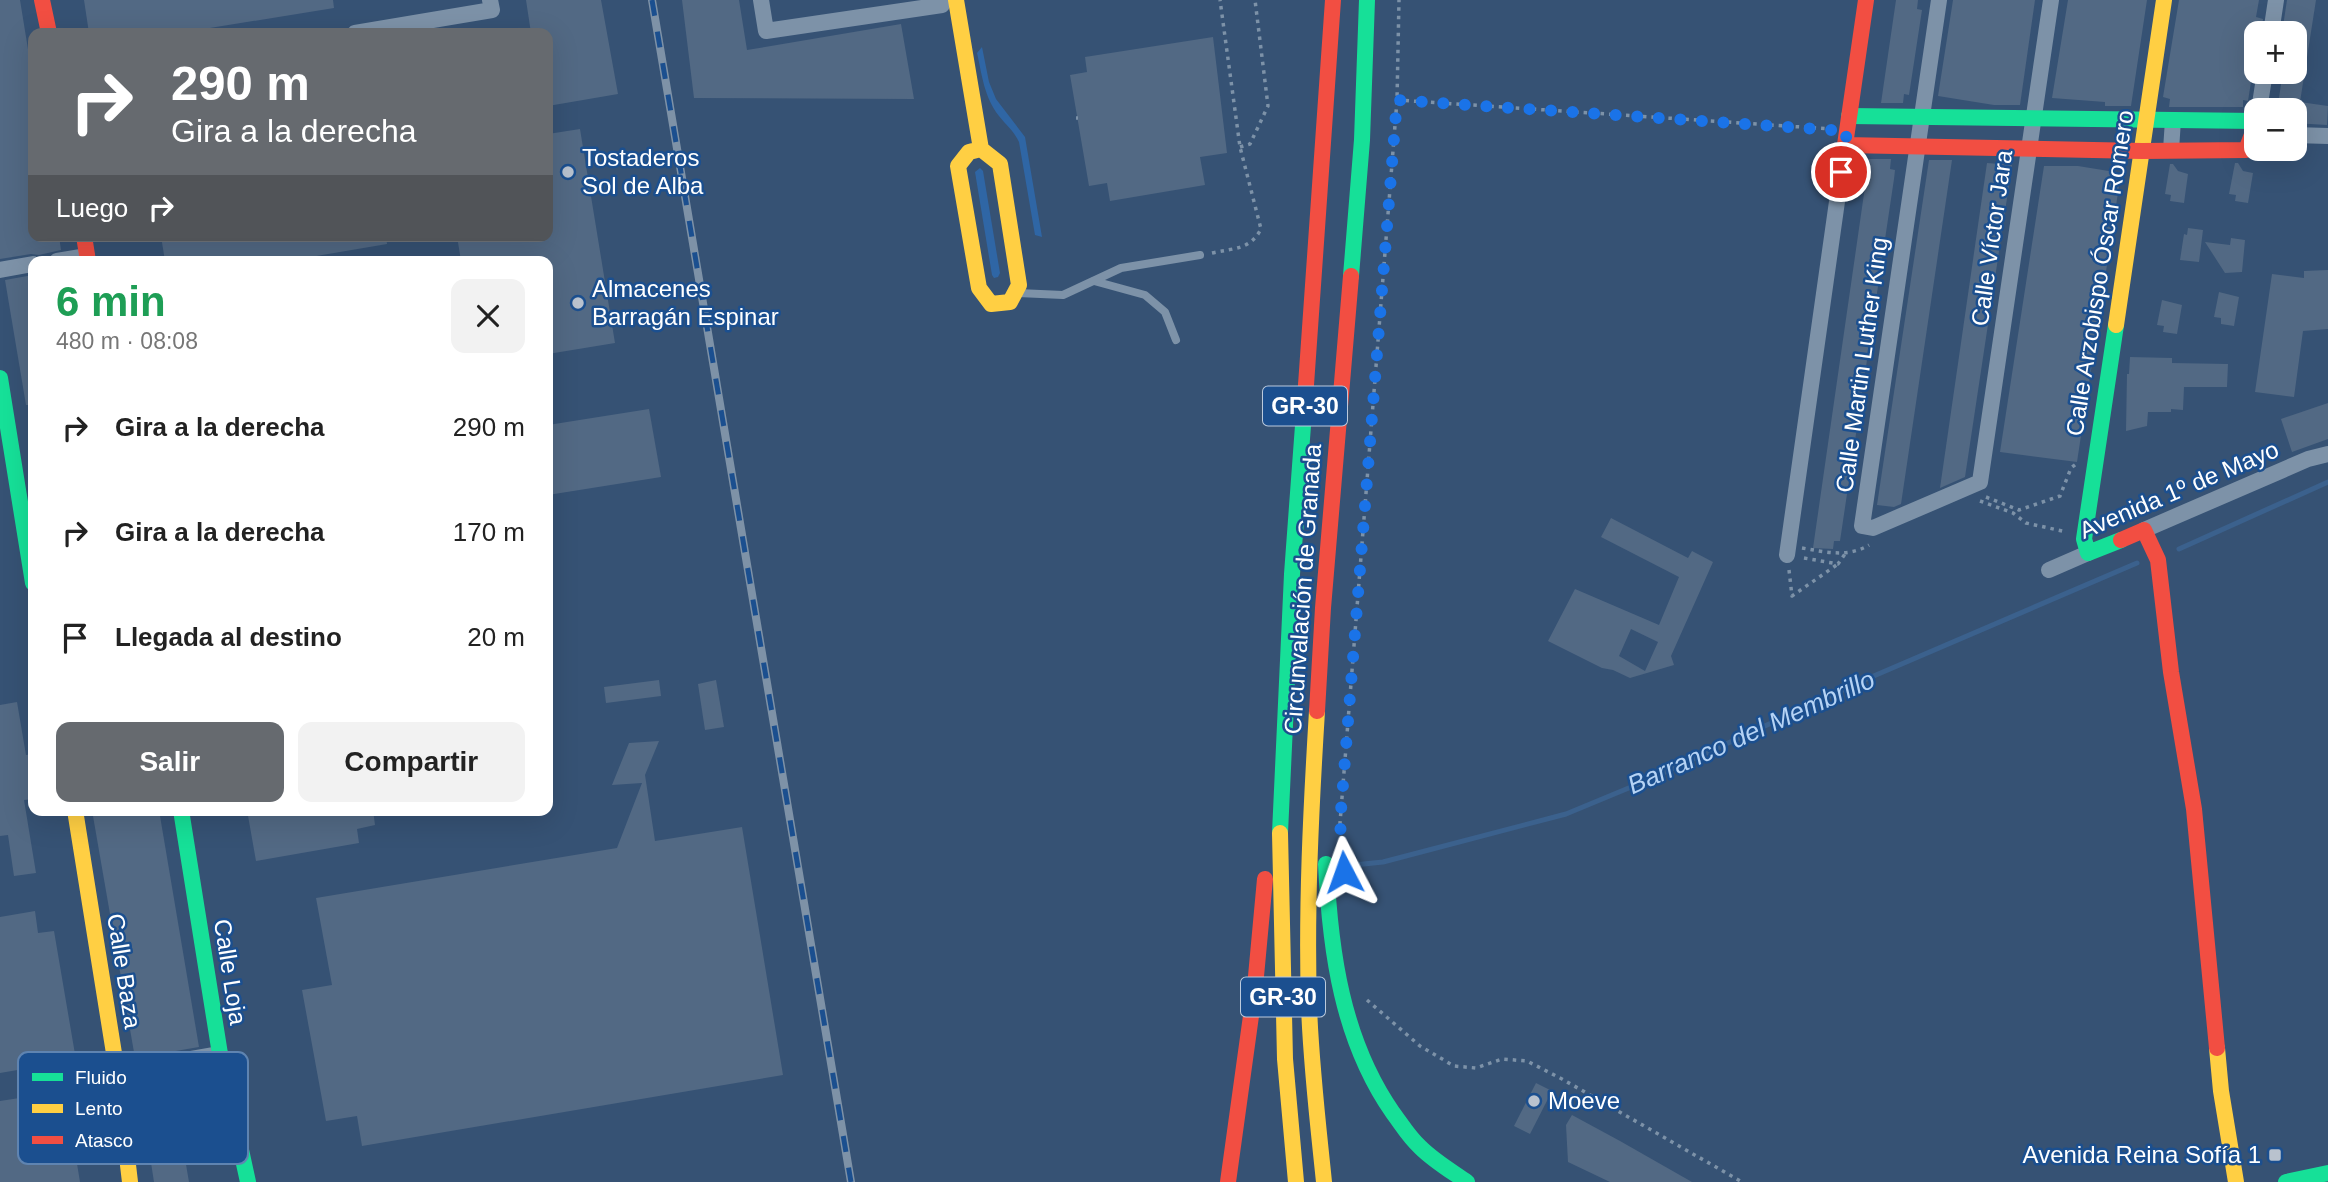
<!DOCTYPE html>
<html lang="es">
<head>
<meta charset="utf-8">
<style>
  :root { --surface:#fff; --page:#f2f2f2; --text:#222; --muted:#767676; --accent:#666a6f }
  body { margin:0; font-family:Helvetica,sans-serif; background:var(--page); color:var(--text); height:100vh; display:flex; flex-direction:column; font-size:26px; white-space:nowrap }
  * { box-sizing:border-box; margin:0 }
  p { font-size:23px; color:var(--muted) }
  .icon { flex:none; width:38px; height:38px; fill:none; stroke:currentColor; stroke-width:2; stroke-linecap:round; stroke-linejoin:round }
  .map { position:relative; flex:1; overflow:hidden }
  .details { position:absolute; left:28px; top:256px; width:525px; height:560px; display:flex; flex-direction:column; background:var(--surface); border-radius:14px; box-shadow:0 7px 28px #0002 }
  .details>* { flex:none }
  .banner { position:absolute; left:28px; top:28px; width:525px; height:214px; border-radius:14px; box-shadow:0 7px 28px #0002; background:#666a6f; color:#fff; overflow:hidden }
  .buttons { position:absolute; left:2244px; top:21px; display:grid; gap:14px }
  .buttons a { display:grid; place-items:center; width:63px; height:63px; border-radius:14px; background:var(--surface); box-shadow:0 7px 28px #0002; font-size:35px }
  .pin { position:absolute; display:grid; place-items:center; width:60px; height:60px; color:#fff; margin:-30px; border:4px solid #fff; border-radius:50%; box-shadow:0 2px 7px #0007 }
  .me { position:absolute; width:77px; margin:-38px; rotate:356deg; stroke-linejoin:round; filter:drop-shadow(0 0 5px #0008) }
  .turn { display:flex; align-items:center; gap:24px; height:147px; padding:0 28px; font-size:32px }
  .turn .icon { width:91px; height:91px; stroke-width:2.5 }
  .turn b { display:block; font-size:49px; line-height:60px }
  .then { display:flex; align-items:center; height:66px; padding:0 28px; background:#0003; gap:14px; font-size:26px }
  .round { display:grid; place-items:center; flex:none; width:74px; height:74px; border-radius:14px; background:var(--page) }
  .headline { display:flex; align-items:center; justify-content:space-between; height:119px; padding:0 28px }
  h1 { font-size:42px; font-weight:700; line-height:52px; color:#1e9e55 }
  .button { display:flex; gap:14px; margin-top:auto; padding:14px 28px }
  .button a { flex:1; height:80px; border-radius:14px; background:var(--accent); color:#fff; font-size:28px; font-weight:700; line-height:80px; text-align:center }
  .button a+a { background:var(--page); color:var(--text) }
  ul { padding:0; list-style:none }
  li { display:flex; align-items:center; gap:21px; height:105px; padding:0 28px }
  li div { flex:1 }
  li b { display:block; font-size:26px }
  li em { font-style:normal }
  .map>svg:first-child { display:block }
</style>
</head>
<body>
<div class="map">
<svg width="2328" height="1182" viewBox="0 0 2328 1182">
  <rect width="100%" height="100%" fill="#365274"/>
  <g fill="#2f66a5">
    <path d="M982,47L989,82L996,99L1025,137L1042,237L1035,235L1019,142C1014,131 1006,125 999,116C984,97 982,75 977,53Z"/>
    <polygon points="980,168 983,171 1000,273 998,277 994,278 992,275 975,172"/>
  </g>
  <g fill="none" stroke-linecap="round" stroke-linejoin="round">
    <g stroke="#3b618d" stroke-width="5">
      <polyline points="2179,549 2328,482"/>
      <polyline points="1354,865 1383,862 1566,814 1648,780 1869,678 2137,563"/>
    </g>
  </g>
  <g fill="#526984" fill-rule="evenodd">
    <polygon points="0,0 20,0 33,80 33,236 59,236 61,250 39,255 31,254 0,259"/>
    <polygon points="84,0 333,0 334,8 179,33 89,33"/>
    <polygon points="526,0 601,0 618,94 548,106 548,33 531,33"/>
    <polygon points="682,0 739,0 747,50 901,24 914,99 694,98"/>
    <polygon points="1896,0 1918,0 1917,9 1922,10 1909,95 1904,94 1903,103 1881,103"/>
    <polygon points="1953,0 2035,0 2020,105 1994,105 1938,96"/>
    <polygon points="2068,0 2147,0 2131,106 2105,106 2105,102 2052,98"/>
    <polygon points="2179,0 2259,0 2256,17 2263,19 2261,33 2256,33 2256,50 2248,101 2243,100 2243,107 2169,107 2170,99 2163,97"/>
    <polygon points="2287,0 2316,0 2300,102 2328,106 2327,125 2294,123 2294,110 2277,110 2283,72 2294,72 2294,33 2282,33"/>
    <polygon points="1213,37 1227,153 1200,157 1205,185 1110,201 1107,183 1089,186 1070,75 1087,72 1085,57"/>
    <polygon points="580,129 615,343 548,354 548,261 461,261 457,236 548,236 548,134"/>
    <polygon points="1869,159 1891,159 1890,169 1895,170 1894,179 1840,541 1834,541 1833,549 1813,548"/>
    <polygon points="1929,160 1952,160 1901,504 1894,507 1877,505"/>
    <polygon points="1987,163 2012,165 1965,477 1940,488"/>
    <polygon points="2235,163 2238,163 2243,171 2253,173 2248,203 2235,201 2236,195 2229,194"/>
    <polygon points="2170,164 2173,164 2178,171 2188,174 2184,203 2170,201 2171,195 2165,194"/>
    <polygon points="2044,166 2078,166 2121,173 2077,462 2000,452"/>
    <polygon points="2188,228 2203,230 2199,262 2180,260 2184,234 2187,235"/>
    <polygon points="161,236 386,236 387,244 287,261 165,261"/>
    <polygon points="2231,238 2245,240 2242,272 2225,273 2205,242 2230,245"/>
    <polygon points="2328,270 2328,329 2303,331 2294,397 2255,392 2272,274 2304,278 2304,271"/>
    <polygon points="33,275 33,405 26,405 5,280"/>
    <polygon points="2219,292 2239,297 2234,326 2221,324 2221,318 2214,317"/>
    <polygon points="2162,300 2182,305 2177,334 2163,332 2164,326 2157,325"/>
    <polygon points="2130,357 2172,358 2172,363 2228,364 2227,387 2184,387 2183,410 2171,409 2171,412 2148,412 2147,426 2126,431 2127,374 2129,374"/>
    <polygon points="2328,403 2328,439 2292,452 2281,419"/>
    <polygon points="649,409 661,477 548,495 548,425"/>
    <path d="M1611,518L1688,558L1692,551L1713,562L1671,656L1674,665L1630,678L1613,670L1602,668L1548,641L1575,589L1659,625L1679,577L1601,537ZM1631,629L1658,642L1645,671L1619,656Z"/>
    <polygon points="659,680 661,696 606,703 604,687"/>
    <polygon points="716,680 724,727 705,730 698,684"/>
    <polygon points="17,702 26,755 33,754 33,799 24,800 36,873 14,876 8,835 0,836 0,705"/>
    <polygon points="659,741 645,775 655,841 742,827 783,1075 362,1146 357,1116 326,1121 302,990 332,985 316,898 617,848 642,783 612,785 629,743"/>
    <polygon points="127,810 159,810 199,1047 135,1058 93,816"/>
    <polygon points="247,810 354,810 354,813 373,810 375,825 357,829 359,843 256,861"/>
    <polygon points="35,911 38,933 54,931 76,1060 0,1073 0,917"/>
    <polygon points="203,1068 216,1141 183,1147 189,1182 154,1182 138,1079"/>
    <polygon points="1536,1083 1552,1091 1530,1134 1514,1126"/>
    <polygon points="65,1091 80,1182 0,1182 0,1101"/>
    <polygon points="1572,1115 1620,1141 1692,1182 1610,1182 1568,1162 1566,1125"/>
  </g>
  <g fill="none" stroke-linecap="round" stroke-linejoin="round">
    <g stroke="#7d92a8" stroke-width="3.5" stroke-dasharray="3.5 5" stroke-linecap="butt">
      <polyline points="1397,100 1831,129"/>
      <polyline points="1076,118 1078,118"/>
      <polyline points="1240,147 1250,144 1268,106 1255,0"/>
      <path d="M1212,253C1234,248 1250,250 1261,229L1240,147L1220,0"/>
      <polyline points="1986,497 2019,510 2060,496 2071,468 2076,464"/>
      <polyline points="1980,501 2013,513 2026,523 2067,532"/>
      <path d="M1802,548C1826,552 1847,558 1869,545"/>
      <polyline points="1804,558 1838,564 1845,554"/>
      <polyline points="1789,570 1792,596 1838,564"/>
      <polyline points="1342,850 1340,823 1397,100 1399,0"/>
      <polyline points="1367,1000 1420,1046 1454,1066 1476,1068 1502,1059 1527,1061 1562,1079 1742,1182"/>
    </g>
    <g stroke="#7d92a8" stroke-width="8">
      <polyline points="1094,281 1145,295 1165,312 1176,340"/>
      <polyline points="1018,293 1063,295 1121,268 1200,255"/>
    </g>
    <g stroke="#7d92a8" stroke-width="16">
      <polyline points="761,0 766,31 942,5"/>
      <polyline points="1939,0 1862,526 1873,528 1980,482 2051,0"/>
      <polyline points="355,33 492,10 490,0"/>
      <polyline points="2271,33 2276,0"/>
      <polyline points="2259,110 2265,72"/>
      <polyline points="2294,135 2328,136"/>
      <polyline points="2171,150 2173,120"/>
      <polyline points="57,261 87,256"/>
      <polyline points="0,270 33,264"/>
      <polyline points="2144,530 2308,459 2328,454"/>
      <polyline points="1787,555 1845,145"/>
      <polyline points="2049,570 2088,553"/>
      <polyline points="117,1072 220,1054"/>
    </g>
    <g stroke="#16e098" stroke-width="16">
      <polyline points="1849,116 2256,121"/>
      <polyline points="1351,276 1362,140 1367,0"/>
      <polyline points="2116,325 2084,539 2088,553 2121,540"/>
      <polyline points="0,378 33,583"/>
      <polyline points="181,810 220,1054 248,1182"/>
      <polyline points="1280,833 1292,574 1306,385"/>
      <path d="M1326,864C1330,951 1342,1040 1393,1113C1402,1125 1409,1137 1420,1147C1434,1161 1451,1171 1467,1182"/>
      <polyline points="2286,1182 2328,1173"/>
    </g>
    <g stroke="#ffcf43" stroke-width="16">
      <polyline points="956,0 981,149 1000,164 1019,285 1010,302 991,304 979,288 958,166 969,152 981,149"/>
      <polyline points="2116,325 2164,0"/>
      <path d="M1317,711C1311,809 1306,908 1309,1006C1311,1065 1318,1123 1324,1182"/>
      <polyline points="75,810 117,1072 130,1182"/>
      <polyline points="1280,833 1285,1059 1296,1182"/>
      <polyline points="2217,1048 2221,1091 2236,1182"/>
    </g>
    <g stroke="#f24e42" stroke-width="16">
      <polyline points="42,0 49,33"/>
      <polyline points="1866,0 1845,145 2142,151 2246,150 2256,124"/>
      <polyline points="84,236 88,261"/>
      <polyline points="1306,385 1333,0"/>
      <polyline points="2121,540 2144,530 2158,560 2171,672 2194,809 2217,1048"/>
      <polyline points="1317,711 1323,608 1351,276"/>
      <polyline points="1228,1182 1255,987 1265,879"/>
    </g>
    <g stroke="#7e92a7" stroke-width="8">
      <polyline id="rail" points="652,0 851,1182"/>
    </g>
    <use href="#rail" stroke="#1b4f8f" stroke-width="5" stroke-dasharray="16" stroke-linecap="butt"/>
  </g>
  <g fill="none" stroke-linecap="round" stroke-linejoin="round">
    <polyline stroke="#1a73e8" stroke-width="12" stroke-dasharray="0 21.6" points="1344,872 1340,823 1397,100 1847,131 1841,172"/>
  </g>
  <g fill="#b9c2ce" stroke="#1b4f8f" stroke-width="2.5">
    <circle cx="568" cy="172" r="7"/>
    <circle cx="578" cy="303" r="7"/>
    <circle cx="1534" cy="1101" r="7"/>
    <rect x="2268" y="1148" width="14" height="14" rx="3.5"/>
  </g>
  <g text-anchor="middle" stroke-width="5" stroke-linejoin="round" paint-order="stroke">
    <g fill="#1b4f8f" stroke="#bbcadd" stroke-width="2">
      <rect x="1263" y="386.5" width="84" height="39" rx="5"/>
      <rect x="1241" y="977.5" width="84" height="39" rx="5"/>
    </g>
    <g font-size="23" font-weight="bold" fill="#fff">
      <text x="1305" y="414">GR-30</text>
      <text x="1283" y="1005">GR-30</text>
    </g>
    <g font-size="24" fill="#fff" stroke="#1b4f8f" text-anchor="start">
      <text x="582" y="166">Tostaderos<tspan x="582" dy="28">Sol de Alba</tspan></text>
      <text x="592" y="297">Almacenes<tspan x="592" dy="28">Barragán Espinar</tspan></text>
      <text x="1548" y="1109">Moeve</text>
      <text x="2261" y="1163" text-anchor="end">Avenida Reina Sofía 1</text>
    </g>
    <g font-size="24" fill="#fff" stroke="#1b4f8f">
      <text transform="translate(1992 238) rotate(-82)" y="8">Calle Víctor Jara</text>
      <text transform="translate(2100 273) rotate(-81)" y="8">Calle Arzobispo Óscar Romero</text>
      <text transform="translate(1862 365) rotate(-82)" y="8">Calle Martin Luther King</text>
      <text transform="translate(2179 490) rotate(-23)" y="8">Avenida 1º de Mayo</text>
      <text transform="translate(1303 589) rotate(-86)" y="8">Circunvalación de Granada</text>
      <text transform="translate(124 971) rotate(81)" y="8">Calle Baza</text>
      <text transform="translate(230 972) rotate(81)" y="8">Calle Loja</text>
    </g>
    <g font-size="26" font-style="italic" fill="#b5d3f5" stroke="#1b4f8f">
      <text transform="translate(1751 732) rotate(-24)" y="9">Barranco del Membrillo</text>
    </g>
  </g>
  <rect x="18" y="1052" width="230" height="112" rx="10" fill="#1b4f8f" stroke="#5f84b1" stroke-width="2"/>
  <rect x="32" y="1073" width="31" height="8" fill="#16e098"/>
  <rect x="32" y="1104" width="31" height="9" fill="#ffcf43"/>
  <rect x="32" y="1136" width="31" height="8" fill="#f24e42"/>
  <g font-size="19" fill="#fff">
    <text x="75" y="1084">Fluido</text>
    <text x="75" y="1115">Lento</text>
    <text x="75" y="1147">Atasco</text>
  </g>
</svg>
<div class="buttons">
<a>+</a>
<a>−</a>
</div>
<div class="pin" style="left:1841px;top:172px;background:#d93025"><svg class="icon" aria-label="arrive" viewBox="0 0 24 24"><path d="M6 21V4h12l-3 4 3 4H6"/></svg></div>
<svg class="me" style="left:1344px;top:872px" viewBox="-20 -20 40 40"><path d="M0-17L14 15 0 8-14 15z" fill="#1a73e8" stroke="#fff" stroke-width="4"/></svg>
<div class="banner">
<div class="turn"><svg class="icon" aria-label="right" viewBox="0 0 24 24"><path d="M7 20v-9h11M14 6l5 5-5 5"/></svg><div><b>290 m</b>Gira a la derecha</div></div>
<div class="then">Luego<svg class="icon" aria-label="right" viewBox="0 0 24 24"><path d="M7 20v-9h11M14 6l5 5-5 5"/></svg></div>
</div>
<section class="details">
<div class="headline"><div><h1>6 min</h1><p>480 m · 08:08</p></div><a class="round"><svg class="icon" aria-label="close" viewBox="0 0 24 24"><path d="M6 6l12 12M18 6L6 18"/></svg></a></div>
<ul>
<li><svg class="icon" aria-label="right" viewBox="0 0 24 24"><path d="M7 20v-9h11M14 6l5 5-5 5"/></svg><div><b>Gira a la derecha</b></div><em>290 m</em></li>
<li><svg class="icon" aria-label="right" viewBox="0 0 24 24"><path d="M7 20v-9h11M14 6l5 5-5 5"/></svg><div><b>Gira a la derecha</b></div><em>170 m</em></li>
<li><svg class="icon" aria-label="arrive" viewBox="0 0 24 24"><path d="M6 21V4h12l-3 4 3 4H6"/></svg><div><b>Llegada al destino</b></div><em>20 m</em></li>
</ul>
<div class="button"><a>Salir</a><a>Compartir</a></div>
</section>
</div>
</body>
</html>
